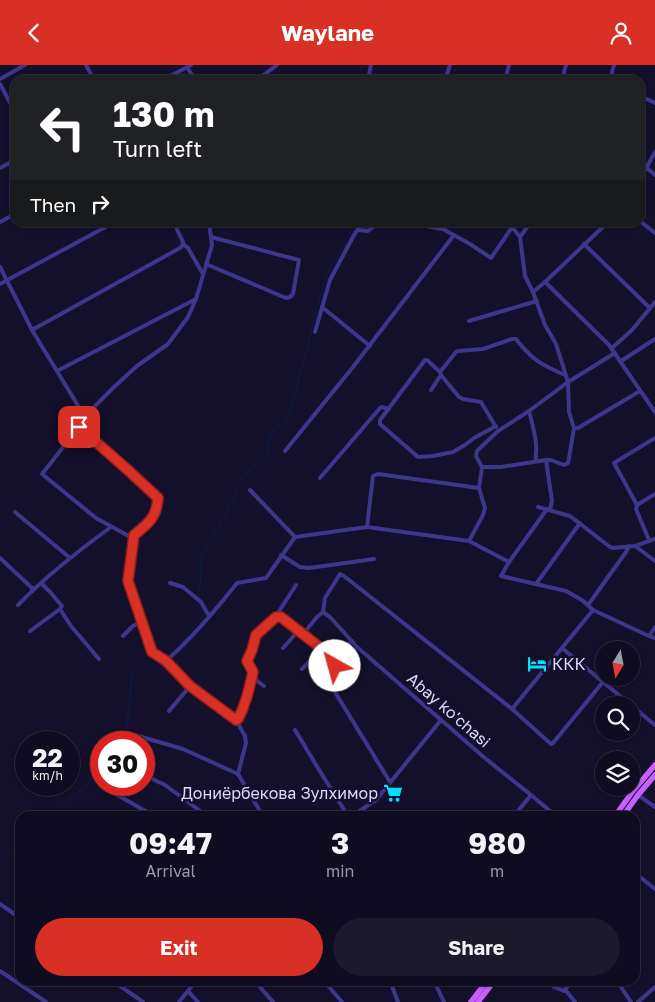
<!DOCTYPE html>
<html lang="en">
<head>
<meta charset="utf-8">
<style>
  :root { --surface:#0f0b20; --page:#1d192d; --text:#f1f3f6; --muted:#9b9ba5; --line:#2f2b3e; --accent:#d93025 }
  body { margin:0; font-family:"Golos Text",sans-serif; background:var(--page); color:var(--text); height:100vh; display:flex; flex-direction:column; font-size:19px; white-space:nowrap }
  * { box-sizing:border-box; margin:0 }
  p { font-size:16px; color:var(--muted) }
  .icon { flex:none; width:28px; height:28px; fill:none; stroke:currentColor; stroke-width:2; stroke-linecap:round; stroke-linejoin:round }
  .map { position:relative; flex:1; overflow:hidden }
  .sheet { position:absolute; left:15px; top:746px; width:625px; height:175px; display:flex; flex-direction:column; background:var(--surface); border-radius:15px; box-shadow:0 1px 4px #0004,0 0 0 1px var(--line) }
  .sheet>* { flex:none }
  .banner { position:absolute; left:10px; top:10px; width:635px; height:152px; border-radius:15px; box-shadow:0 1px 4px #0004,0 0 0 1px var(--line); background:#202124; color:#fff; overflow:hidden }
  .needle { width:32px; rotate:190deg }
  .buttons { position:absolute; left:595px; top:576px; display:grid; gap:10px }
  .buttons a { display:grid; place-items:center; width:45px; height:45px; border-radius:50%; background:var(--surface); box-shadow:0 1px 4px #0004,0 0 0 1px var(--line); font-size:25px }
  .speed { position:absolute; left:15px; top:666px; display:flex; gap:10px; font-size:25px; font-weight:700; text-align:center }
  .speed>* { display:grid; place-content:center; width:65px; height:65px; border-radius:50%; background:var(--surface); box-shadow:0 1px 4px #0004,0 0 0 1px var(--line); line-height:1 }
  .speed small { font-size:12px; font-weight:400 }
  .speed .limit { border:8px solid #d22; background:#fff; color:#111 }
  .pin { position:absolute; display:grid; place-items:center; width:42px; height:42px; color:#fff; margin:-21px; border-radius:10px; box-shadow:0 2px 8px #0006 }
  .me { position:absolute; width:55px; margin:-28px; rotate:322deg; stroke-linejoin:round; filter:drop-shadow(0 0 4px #0008) }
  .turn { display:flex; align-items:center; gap:18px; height:105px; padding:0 20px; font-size:22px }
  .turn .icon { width:65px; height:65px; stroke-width:2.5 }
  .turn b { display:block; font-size:35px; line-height:42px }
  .then { display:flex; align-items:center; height:48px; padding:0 20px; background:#0003; gap:10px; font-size:19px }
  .eta { display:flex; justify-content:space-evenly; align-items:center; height:85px; text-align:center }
  .eta b { font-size:30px; font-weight:700; line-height:35px }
  .button { display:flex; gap:10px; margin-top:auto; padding:10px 20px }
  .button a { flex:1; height:58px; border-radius:30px; background:var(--accent); color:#fff; font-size:20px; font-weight:700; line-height:58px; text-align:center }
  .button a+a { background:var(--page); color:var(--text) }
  header { display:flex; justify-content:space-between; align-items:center; height:65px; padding:0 20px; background:var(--accent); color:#fff; font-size:22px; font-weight:700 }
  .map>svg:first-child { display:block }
</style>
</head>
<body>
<header><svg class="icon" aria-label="back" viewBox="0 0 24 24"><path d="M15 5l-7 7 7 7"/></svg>Waylane<svg class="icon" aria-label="person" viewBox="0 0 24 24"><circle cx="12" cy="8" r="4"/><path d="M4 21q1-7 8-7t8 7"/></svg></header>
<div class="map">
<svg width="655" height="937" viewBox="0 0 655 937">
  <rect width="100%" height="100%" fill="#140f2a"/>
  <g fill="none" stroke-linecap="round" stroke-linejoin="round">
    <g stroke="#071e4b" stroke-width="1">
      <polyline points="355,15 363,0"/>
      <polyline points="198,531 200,519 202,490 224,453 244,410 267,392 269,375 273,364 285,358 289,351 327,208 351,172"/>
      <path d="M160,591C164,590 169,588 172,587C183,580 193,560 204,550L198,542L197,535"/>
      <polyline points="122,678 126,673 132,607 141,598 157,592"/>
      <polyline points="51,751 88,719 101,703"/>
      <polyline points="0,795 20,778"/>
    </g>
    <g stroke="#3d378c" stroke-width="4">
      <polyline points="86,0 94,15"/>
      <polyline points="187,2 195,15"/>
      <polyline points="0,14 25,0"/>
      <polyline points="163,15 191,0"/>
      <polyline points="257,15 277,0"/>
      <polyline points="368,15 371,0"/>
      <polyline points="445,15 450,0"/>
      <polyline points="505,15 509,0"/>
      <polyline points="562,15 566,0"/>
      <polyline points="610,15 614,0"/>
      <polyline points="0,19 15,47"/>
      <polyline points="640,31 655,38"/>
      <polyline points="646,102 655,110"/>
      <polyline points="0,103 15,95"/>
      <polyline points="640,114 655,87"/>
      <polyline points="640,156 655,168"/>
      <polyline points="0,157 15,149"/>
      <polyline points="209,158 212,180 196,234 188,252 168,279 137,301 114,322 82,354 79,362 42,409 96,453 134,474 128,517 152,587 166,596 190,621 236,655 245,671 246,678 238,709 263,751"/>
      <polyline points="409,158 443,164 470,179 491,193 515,158"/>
      <polyline points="358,165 368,166 378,158"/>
      <polyline points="520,172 530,158"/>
      <polyline points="183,179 188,183 203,209"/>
      <polyline points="584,179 650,243"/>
      <polyline points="206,199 286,233 290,232 293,229 299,195 211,172"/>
      <polyline points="0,202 32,265 180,183 182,181 183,177 174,158"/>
      <polyline points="545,217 609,280 655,347"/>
      <polyline points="0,219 113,158"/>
      <polyline points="533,227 545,217 607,158"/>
      <polyline points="322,242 370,281"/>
      <polyline points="469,256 537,236"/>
      <polyline points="32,265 77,339 81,347 82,354"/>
      <polyline points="315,267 330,215 354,170 362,158"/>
      <polyline points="612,283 632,265 655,237"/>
      <polyline points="621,296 655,274"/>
      <polyline points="57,306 196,234"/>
      <polyline points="440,307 427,295 425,295 380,355 380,359 418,392 433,391 453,387 465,380 474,373 496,361"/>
      <polyline points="441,310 459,332 463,334 481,337 496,362"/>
      <path d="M431,325L441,310L440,307L456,287L458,286L483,284L512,274H516C532,295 542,300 565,310"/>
      <path d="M529,346C532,357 535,368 536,379C537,385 535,390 536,396"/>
      <path d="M79,362L129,406L158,433C157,452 149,459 134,470V474"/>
      <polyline points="574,363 578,363 640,326"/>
      <polyline points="655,373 614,398 637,440 655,429"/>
      <polyline points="285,386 353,302 454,170"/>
      <polyline points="546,395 552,436 550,445"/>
      <polyline points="482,402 501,402 546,395 551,395 564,400 568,398 569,393 574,363 569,347 568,317 556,279 545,260 533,227 525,211 520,172 512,162"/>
      <polyline points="320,413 380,343 382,342 389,344"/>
      <polyline points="250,425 295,472 367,462 469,476 509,497 501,511 566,526 582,535 593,545 649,571 655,573"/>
      <polyline points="637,440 636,444 649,475"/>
      <polyline points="538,442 570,451 610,482 613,483 635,481 655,474"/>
      <polyline points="15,447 70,493"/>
      <polyline points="367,462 373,411 378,409 479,423"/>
      <polyline points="469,476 483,450 485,443 479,423 482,402 476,391 477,386 498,366 529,346 568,317 615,288"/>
      <polyline points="635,481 655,496"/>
      <polyline points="281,490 300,502 309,503 374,494"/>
      <polyline points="0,493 32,523 32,526"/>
      <polyline points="509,497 547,444"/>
      <polyline points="170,518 183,522 201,537 209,551"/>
      <polyline points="536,519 580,458"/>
      <path d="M18,540C46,511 78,486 111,462"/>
      <polyline points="588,540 626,487 629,481"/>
      <polyline points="60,544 71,561 99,594"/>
      <polyline points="276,551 281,552 303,569 317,552 323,547"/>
      <polyline points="30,566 60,544 62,541 50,527 41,518"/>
      <polyline points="303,569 333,594 334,603 328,611 327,614 390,717"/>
      <polyline points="123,571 133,561 142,556"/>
      <polyline points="649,571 655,562"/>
      <polyline points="283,583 298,566"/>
      <polyline points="562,583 655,660"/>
      <polyline points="333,594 352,576"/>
      <path d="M166,596C192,573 215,546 237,518L266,513L295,472"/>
      <polyline points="302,604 322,584"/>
      <polyline points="252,612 264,621"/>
      <polyline points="512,644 593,545"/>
      <polyline points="169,646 190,621"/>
      <path d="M236,655L237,654C246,639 249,624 253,607L247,596L252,585L256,570L276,551L296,520"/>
      <polyline points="295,665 321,708 348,751 350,751"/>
      <polyline points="135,670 183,684 238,709"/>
      <polyline points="144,710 165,720 207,751"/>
      <polyline points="100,720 154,751"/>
      <polyline points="638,730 655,742"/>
      <polyline points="352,751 376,735 441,655"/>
      <polyline points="514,751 531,730"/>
      <polyline points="556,751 531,730 486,694 357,582 330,552 323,547 325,533 340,509 344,511 512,644 551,679 553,678 607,612"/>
      <polyline points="635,808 655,824"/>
      <polyline points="0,839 20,853"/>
      <polyline points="0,906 46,937"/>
      <polyline points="113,916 143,937"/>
      <polyline points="255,916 273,937"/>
      <polyline points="324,916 342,937"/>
      <polyline points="390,916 398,937"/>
      <polyline points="434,916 444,937"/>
      <polyline points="617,916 631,937"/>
      <polyline points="554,922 567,927 575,937"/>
      <polyline points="188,926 198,937"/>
      <polyline points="564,926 572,916"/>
      <polyline points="179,937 196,916"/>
      <polyline points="638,937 655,922"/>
    </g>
    <g stroke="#c85fff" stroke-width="5.5">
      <polyline points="615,751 633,726 655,700"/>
      <polyline points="623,751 638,730 655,710"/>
      <polyline points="471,937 487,916"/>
      <polyline points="478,937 494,916"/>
    </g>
  </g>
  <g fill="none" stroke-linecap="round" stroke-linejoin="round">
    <g stroke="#8d1f18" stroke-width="12">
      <path id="route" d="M79,362L129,406L158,433C157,452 148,459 134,470L128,516L152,587L166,596L190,621L236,655L238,654C246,639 249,624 253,607L247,596L252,585L256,570L276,552H281L322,584L333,594L335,601"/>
    </g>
    <use href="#route" stroke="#d93025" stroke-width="9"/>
  </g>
  <defs>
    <g id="hotel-bare" transform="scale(1.5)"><path d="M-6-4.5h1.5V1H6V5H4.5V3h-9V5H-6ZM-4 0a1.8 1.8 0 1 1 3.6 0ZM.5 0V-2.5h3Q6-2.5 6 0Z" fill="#04deff" stroke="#140f2a" stroke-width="2.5" paint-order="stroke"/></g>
    <g id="supermarket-bare" transform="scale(1.5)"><path d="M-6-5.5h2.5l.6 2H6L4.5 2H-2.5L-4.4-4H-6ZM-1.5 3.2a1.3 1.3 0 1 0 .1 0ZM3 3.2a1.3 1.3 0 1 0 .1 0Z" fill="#04deff" stroke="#140f2a" stroke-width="2.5" paint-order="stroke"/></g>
  </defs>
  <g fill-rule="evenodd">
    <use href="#hotel-bare" x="537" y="599"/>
    <use href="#supermarket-bare" x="393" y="728"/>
  </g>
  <g text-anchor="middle" stroke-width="5" stroke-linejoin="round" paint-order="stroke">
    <g font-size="16" fill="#ddd8ff" stroke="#140f2a" text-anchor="start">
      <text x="552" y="605">ККК</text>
      <text x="378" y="734" text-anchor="end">Дониёрбекова Зулхимор</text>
    </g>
    <g font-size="16" fill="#ddd8ff" stroke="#140f2a">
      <text transform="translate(449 645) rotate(41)" y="6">Abay ko'chasi</text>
    </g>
  </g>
</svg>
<div class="buttons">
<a><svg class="needle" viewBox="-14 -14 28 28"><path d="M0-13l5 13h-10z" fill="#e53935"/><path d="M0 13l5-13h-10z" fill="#9b9ba5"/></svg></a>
<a><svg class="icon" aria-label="search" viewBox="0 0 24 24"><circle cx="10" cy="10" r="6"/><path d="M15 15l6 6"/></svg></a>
<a><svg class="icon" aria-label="layers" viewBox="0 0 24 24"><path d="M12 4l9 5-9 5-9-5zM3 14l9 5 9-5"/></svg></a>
</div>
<div class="speed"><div>22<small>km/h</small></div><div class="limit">30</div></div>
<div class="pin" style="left:79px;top:362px;background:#d93025"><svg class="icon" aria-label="arrive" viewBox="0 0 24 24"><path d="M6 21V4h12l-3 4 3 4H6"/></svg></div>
<svg class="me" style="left:335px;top:601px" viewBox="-20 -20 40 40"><circle r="19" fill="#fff"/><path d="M0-13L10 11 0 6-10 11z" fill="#d93025"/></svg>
<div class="banner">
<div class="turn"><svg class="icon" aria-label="left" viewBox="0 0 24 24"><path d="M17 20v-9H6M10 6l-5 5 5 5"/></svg><div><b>130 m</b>Turn left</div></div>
<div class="then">Then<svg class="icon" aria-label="right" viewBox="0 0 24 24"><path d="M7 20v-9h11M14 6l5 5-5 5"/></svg></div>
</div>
<section class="sheet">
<div class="eta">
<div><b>09:47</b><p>Arrival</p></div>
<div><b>3</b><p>min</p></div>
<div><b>980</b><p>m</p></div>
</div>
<div class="button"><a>Exit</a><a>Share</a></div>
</section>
</div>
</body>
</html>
